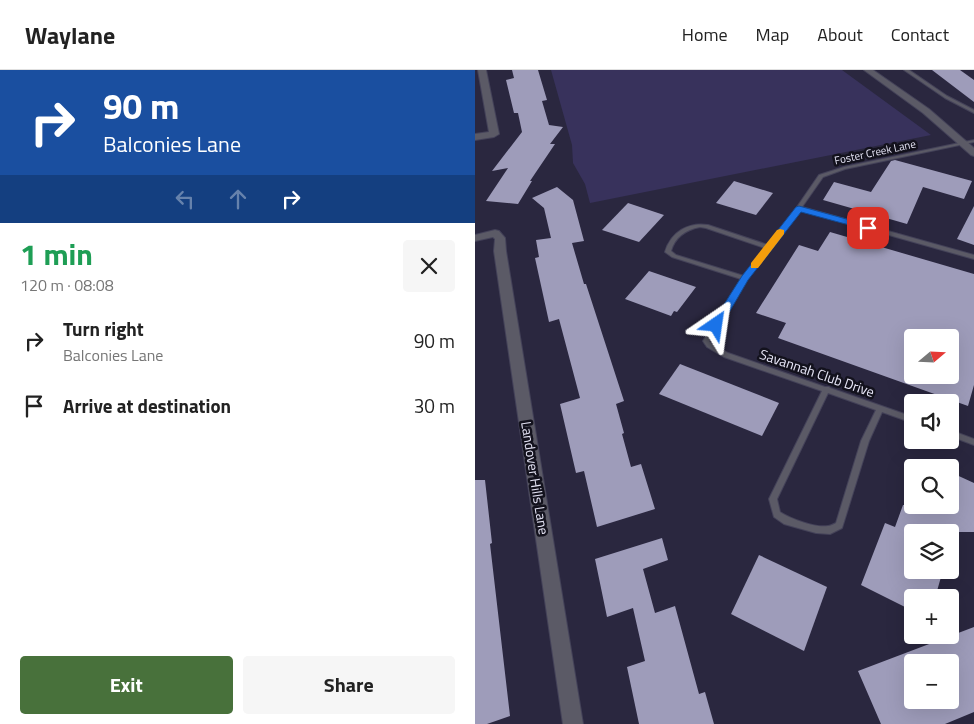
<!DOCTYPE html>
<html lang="en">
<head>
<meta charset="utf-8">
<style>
  :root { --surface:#fff; --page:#f6f6f6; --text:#222; --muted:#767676; --line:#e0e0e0; --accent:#48713b }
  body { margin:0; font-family:"Titillium Web",sans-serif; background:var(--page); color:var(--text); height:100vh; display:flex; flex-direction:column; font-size:19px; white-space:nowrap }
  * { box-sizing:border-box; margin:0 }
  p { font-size:16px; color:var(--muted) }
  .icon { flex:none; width:28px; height:28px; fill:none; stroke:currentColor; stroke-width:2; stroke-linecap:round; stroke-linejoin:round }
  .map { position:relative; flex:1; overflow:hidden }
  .details { display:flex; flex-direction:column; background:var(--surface); width:475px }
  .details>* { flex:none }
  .hud { background:#1a4fa0; color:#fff; overflow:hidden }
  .needle { width:32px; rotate:71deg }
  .tools { position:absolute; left:429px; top:259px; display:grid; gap:10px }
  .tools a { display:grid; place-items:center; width:55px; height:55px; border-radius:5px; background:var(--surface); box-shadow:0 5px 20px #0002; font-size:25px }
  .pin { position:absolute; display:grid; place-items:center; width:42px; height:42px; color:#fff; margin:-21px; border-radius:10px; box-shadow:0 2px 8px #0006 }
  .me { position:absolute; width:55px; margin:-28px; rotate:32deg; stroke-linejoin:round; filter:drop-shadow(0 0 4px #0008) }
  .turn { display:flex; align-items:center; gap:18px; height:105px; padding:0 20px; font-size:22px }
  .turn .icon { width:65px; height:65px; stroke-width:2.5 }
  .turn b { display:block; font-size:35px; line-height:42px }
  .lanes { display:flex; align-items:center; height:48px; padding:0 20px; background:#0003; justify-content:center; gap:25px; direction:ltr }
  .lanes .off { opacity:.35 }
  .round { display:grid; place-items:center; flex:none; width:52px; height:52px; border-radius:5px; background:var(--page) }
  .headline { display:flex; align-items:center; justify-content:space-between; height:85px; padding:0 20px }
  h1 { font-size:30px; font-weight:700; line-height:38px; color:#1e9e55 }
  .primary-button { display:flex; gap:10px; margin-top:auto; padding:10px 20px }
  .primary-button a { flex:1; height:58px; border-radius:5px; background:var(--accent); color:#fff; font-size:20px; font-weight:700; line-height:58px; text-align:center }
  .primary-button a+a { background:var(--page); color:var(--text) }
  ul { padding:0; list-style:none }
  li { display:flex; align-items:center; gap:15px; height:65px; padding:0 20px }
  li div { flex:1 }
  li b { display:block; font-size:19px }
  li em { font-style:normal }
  header { display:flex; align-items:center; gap:30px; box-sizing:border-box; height:70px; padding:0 25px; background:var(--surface); border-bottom:1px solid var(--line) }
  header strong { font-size:24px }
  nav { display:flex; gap:28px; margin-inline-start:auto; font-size:18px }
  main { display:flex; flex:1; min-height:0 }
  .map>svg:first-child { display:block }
</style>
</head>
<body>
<header>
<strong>Waylane</strong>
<nav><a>Home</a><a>Map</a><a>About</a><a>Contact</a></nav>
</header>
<main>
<section class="details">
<div class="hud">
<div class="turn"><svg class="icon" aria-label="right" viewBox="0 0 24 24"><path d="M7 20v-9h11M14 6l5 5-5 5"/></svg><div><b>90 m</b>Balconies Lane</div></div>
<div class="lanes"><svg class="icon off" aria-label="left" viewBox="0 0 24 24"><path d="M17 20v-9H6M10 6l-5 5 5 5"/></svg><svg class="icon off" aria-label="ahead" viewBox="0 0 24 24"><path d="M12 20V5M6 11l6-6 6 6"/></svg><svg class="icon" aria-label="right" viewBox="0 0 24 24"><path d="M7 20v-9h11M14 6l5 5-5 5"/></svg></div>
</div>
<div class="headline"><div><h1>1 min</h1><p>120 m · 08:08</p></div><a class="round"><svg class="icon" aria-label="close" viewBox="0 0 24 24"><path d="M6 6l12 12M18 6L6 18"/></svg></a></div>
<ul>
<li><svg class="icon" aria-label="right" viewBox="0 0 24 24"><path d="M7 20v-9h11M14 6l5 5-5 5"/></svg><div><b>Turn right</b><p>Balconies Lane</p></div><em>90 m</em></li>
<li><svg class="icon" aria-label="arrive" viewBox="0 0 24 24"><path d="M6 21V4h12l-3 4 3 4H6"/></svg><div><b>Arrive at destination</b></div><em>30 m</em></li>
</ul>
<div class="primary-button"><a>Exit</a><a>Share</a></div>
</section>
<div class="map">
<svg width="499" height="654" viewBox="0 0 499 654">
  <rect width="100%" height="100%" fill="#2a273f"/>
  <polygon fill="#38325c" points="76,0 367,0 456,65 115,133 110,114 98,93 97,75"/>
  <g fill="#9e9cba" fill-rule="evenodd">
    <polygon points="37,0 63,0 72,30 67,31 74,55 88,57 75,74 80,74 55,111 57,111 43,134 11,131 33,98 17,101 47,62 43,43 39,43 31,10 39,8"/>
    <polygon points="457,0 485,0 499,10 499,32"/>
    <polygon points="420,90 497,111 489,129 448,117 432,154 348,130 359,112 396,122 416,91"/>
    <polygon points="259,111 298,123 281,145 241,133"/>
    <polygon points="82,117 98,130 109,171 97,173 109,214 111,214 149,331 141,334 149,363 147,364 156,397 166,394 180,439 122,457 109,401 101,403 85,334 105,328 84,249 74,252 60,188 64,187 61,170 76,168 69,138 57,128"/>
    <polygon points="153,133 189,145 164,172 127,160"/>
    <polygon points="499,136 499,175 482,169"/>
    <path d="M355,162L499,204V315L493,336L303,268L311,253L281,243L324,175L343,181ZM438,268H475V305H438Z"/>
    <polygon points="174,201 221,217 202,242 199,241 196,246 150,229"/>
    <polygon points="205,294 304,333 287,366 184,324"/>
    <polygon points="475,402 499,413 499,462 438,462 438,500 468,500 460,528 438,528 438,541 386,515 410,453 420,457 428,435 475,435"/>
    <polygon points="0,410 10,410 17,473 15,474 35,646 12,654 0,654"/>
    <polygon points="187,468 193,490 168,499 180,543 200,536 224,624 230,622 239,654 164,654 152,597 170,591 158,538 132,547 120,489"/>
    <polygon points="284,485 352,517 329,581 256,544"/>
    <path d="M499,557V642L470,654H406L383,601ZM438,592H475V630H438Z"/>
  </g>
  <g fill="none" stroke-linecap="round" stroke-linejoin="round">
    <g stroke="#444259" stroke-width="2">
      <g id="service">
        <polygon points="429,0 434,0 472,26 499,40 499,43 470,28"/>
        <path d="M499,70V72L370,99L348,107L327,137L499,185V189L325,140L272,209L234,271L236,273L253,283L350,317H354L355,318L438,347V353L407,342L394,371L367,458L355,464L341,463L309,454L299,447L294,429L347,321L249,287L232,277L228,271L266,209L197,187L190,182C196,162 213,152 233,155L293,175L322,137L344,105L369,97ZM225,157L231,158L290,178L269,206L201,185L196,181C200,167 210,160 225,157ZM353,323L401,340L386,371L361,453C359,454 355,456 353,456C340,458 316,449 305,442L302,429Z"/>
        <polygon points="475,360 499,369 499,375 475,366"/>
      </g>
    </g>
    <g stroke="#444259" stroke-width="2">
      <g id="minor">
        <polygon points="3,0 11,0 24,64 19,67 0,70 0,64 14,62"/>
        <polygon points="20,160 24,161 30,168 31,181 108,654 88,654 19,181 20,169 18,167 0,171 0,165"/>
      </g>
    </g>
    <g stroke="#444259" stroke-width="2">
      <polygon id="tertiary" points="389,0 398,0 454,39 499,78 499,86 496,85 448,43"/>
    </g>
    <use href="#service" fill="#5b5a66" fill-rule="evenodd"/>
    <use href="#minor" fill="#5b5a66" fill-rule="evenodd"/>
    <use href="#tertiary" fill="#5b5a66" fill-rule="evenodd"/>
  </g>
  <polygon fill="#1a73e8" stroke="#114b97" points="324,136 397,156 398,158 393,160 326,142 273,210 245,258 237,258 236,255 267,206 321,137"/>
  <polygon fill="#f59e0b" points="305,159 309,160 309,164 283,198 276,198 276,193 302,160"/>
  <g text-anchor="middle" stroke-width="5" stroke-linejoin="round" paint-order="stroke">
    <g font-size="11" fill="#e7e6f7" stroke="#13121d">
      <text transform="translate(400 82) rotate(-12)" y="4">Foster Creek Lane</text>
    </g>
    <g font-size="14" fill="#e7e6f7" stroke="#13121d">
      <text transform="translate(342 303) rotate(19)" y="5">Savannah Club Drive</text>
      <text transform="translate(60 408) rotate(81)" y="5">Landover Hills Lane</text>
    </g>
  </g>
</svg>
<div class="tools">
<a><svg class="needle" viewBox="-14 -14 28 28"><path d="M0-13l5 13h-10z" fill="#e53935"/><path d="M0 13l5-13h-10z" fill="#767676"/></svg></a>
<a><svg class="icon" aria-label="sound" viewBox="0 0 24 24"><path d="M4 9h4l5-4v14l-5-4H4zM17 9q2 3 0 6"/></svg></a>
<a><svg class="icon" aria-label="search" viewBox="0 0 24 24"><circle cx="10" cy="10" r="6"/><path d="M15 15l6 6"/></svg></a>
<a><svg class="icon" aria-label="layers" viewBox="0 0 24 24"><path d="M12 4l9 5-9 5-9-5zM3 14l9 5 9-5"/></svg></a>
<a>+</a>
<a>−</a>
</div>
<div class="pin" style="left:393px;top:158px;background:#d93025"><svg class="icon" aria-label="arrive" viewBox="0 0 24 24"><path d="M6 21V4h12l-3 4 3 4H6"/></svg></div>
<svg class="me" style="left:241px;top:255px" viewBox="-20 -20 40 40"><path d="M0-17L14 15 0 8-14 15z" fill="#1a73e8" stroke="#fff" stroke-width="4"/></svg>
</div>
</main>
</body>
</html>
